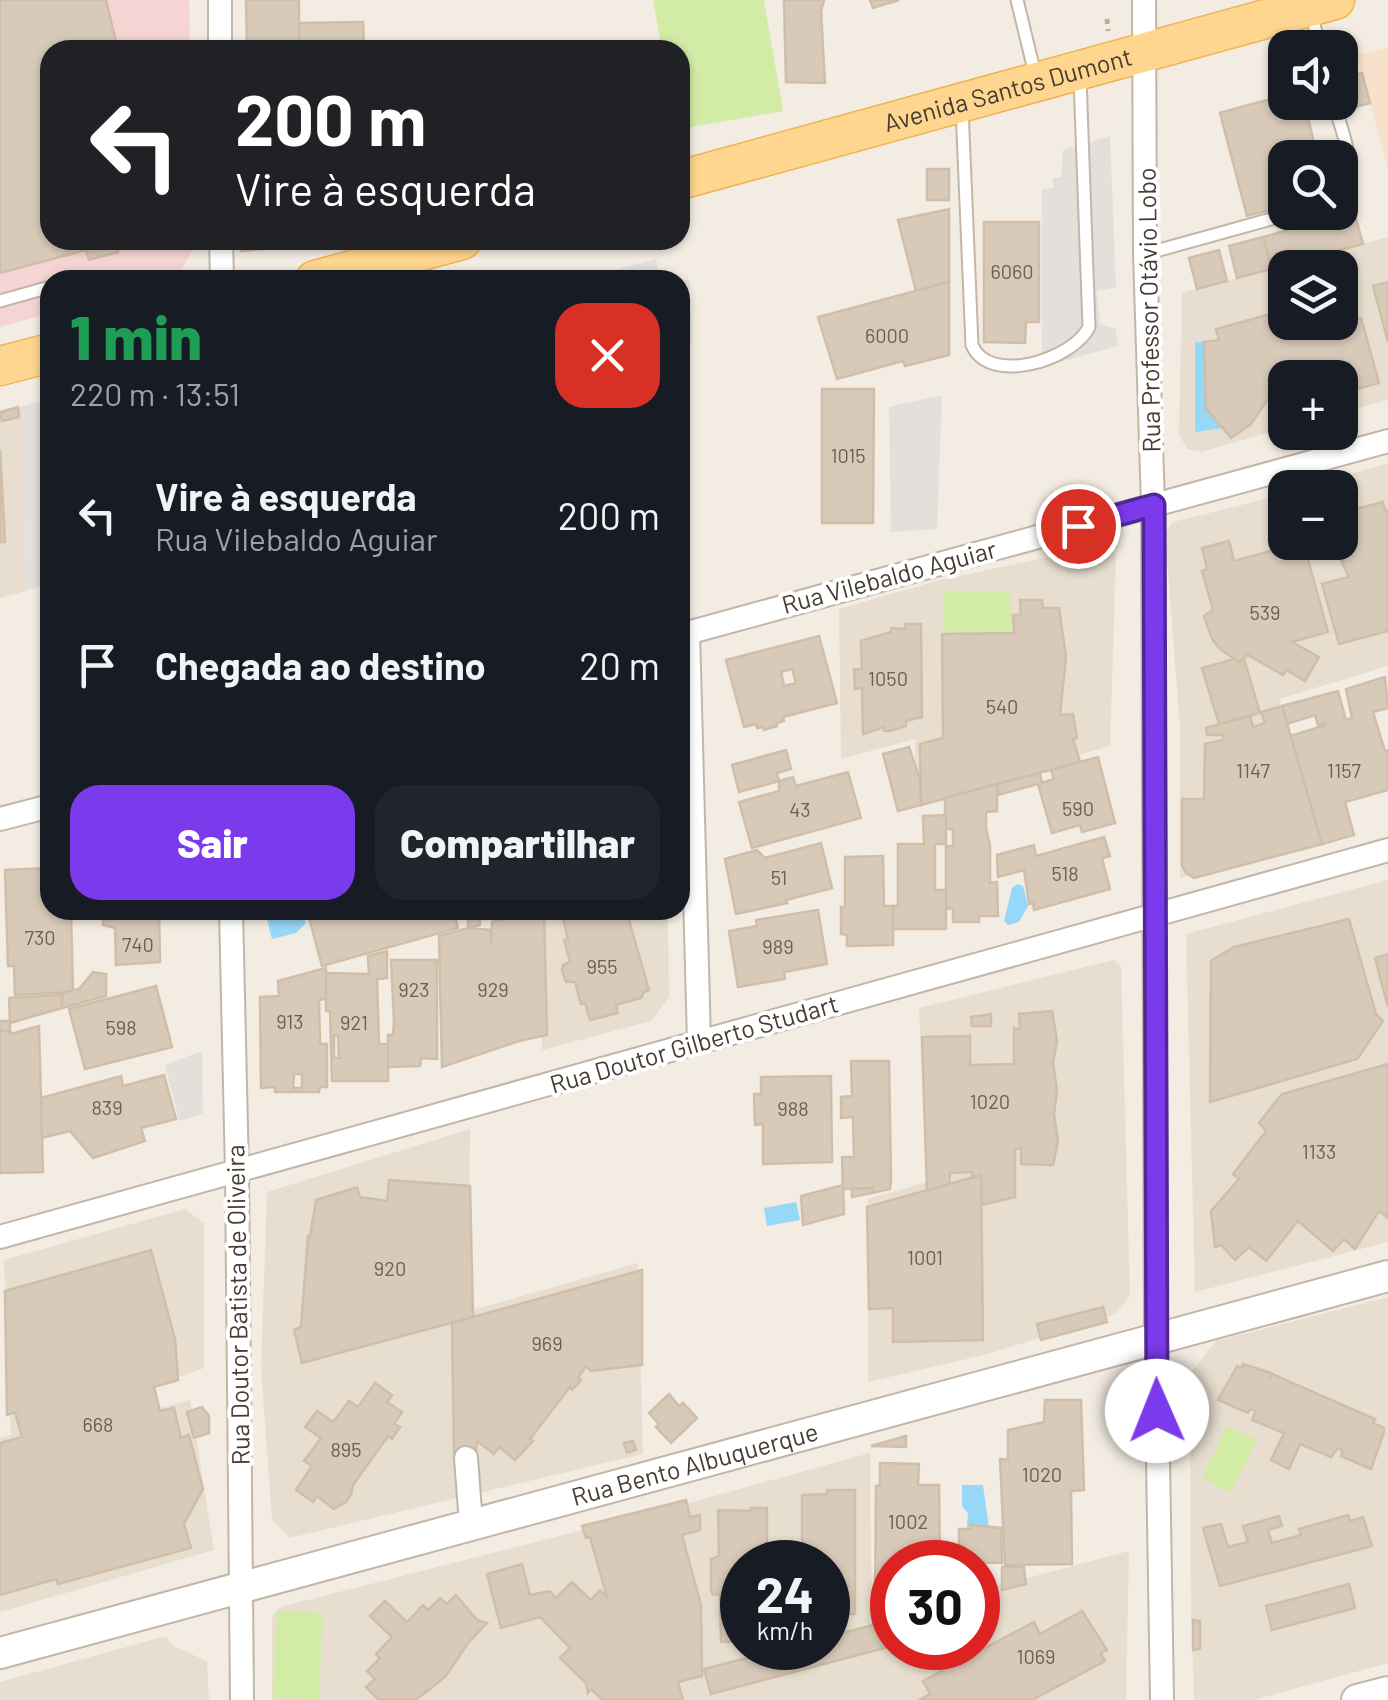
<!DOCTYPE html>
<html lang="pt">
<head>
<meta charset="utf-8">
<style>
  :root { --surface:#171b24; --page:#20242c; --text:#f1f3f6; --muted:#9ea1a6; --accent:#7c3aed }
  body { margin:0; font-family:Barlow,sans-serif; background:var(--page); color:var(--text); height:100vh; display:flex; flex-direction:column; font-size:38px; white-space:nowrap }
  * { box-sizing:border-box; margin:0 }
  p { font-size:32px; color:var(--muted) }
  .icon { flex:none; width:55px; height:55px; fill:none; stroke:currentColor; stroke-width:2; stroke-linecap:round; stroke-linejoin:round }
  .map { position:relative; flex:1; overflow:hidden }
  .sheet { position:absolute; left:40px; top:270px; width:650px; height:650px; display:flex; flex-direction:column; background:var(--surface); border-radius:30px; box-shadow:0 2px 8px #0004 }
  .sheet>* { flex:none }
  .top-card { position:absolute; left:40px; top:40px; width:650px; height:210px; border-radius:30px; box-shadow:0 2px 8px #0004; background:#202124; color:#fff; overflow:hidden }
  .fabs { position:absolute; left:1268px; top:30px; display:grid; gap:20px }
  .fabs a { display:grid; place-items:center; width:90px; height:90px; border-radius:20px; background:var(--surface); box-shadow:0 2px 8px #0004; font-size:50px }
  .speed { position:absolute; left:720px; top:1540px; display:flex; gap:20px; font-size:50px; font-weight:700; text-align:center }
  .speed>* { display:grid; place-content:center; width:130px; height:130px; border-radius:50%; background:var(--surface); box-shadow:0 2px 8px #0004; line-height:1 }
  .speed small { font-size:25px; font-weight:400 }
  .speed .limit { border:15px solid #d22; background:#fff; color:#111 }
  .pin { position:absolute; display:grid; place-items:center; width:85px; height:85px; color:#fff; margin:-42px; border:5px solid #fff; border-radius:50%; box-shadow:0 2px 10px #0007 }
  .me { position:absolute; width:110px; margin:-55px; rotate:359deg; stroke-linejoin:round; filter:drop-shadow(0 0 8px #0008) }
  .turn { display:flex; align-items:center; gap:35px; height:210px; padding:0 30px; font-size:45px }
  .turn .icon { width:130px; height:130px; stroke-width:2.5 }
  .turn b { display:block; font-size:70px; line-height:85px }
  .round { display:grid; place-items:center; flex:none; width:105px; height:105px; border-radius:30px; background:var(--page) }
  .overview { display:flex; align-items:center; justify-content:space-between; height:170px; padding:0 30px }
  h1 { font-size:60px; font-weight:800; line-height:75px; color:#1e9e55 }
  .button { display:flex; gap:20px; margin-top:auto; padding:20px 30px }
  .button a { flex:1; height:115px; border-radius:30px; background:var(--accent); color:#fff; font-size:40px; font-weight:800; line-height:115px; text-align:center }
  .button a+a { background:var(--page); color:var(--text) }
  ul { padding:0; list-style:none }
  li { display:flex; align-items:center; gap:30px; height:150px; padding:0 30px }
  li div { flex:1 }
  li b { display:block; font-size:38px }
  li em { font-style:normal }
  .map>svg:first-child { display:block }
</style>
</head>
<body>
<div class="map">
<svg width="1388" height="1700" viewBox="0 0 1388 1700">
  <rect width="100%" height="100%" fill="#f3ece2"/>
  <g fill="#e7decf" fill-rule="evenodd">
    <path d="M1388,237V400L1340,413V378H1285V428L1201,452L1187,449L1179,434L1182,293ZM1285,268H1340V322H1285Z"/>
    <polygon points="23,406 25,591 0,598 0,412"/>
    <polygon points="1388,463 1388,666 1279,699 1319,840 1180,878 1180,728 1165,533 1173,522 1285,494 1285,542 1340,542 1340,488 1307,487"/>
    <polygon points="1106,545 1116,556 1110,746 916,800 915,739 841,759 839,609 940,580"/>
    <polygon points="1388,880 1388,1242 1195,1292 1186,934"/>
    <polygon points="543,910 668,910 669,997 651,1021 542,1050"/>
    <polygon points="1114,960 1121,966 1130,1296 1114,1315 984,1355 868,1382 868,1199 927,1182 919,1008"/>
    <polygon points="470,1129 469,1311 638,1263 643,1454 289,1538 272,1519 261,1369 267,1192"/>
    <polygon points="185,1209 204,1223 204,1368 154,1386 160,1408 190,1400 214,1550 0,1612 0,1438 11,1435 4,1260"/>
    <polygon points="1388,1297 1388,1663 1254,1700 1197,1700 1194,1698 1191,1610 1190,1374 1216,1341"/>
    <path d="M870,1453L872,1618L892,1614V1648H978V1591L1129,1551L1126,1700H272V1616L280,1607L700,1500ZM742,1562H828V1648H742Z"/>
    <polygon points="166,1636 173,1646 207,1661 209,1700 0,1700 0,1682"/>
  </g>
  <polygon fill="#f8e1ca" points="1388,47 1388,170 1357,56"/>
  <polygon fill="#f5d5d4" points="0,0 189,0 190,50 50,50 50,240 193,240 193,250 175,279 50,280 50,313 0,327"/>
  <g fill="#d2eca6">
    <polygon points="653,0 764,0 783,111 680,129 680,50 662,50"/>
    <polygon points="944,592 1010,592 1011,631 944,631"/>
    <polygon points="1227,1426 1257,1440 1231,1492 1202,1478"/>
    <polygon points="277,1611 323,1613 319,1699 273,1698"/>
  </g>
  <g fill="#e3dfdb">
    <polygon points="1110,136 1116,287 1097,291 1100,324 1116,329 1118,346 1042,367 1042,189 1054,188 1052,178 1061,177 1063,150"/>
    <polygon points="656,259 660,279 669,280 578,280"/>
    <polygon points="680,280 689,280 692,335 680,405"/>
    <polygon points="942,395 937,529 891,532 889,407"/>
    <polygon points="50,399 50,458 43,460 50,487 50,583 25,591 23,406"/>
    <polygon points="202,1051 203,1114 179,1121 165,1065"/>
  </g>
  <g fill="#97d7f7">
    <polygon points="1195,342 1204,342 1206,408 1223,428 1195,432"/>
    <polygon points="1017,884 1023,886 1028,906 1019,922 1008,925 1004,921 1012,888"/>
    <polygon points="301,910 306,923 296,933 272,939 267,919"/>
    <polygon points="796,1202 800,1220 767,1226 764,1208"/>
    <polygon points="962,1485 983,1485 989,1528 983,1528 982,1525 967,1528 968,1513 962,1506"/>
  </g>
  <g fill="#d8cab9" stroke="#d1bea9" stroke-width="2.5" fill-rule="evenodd">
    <polygon points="0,0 106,0 118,50 50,50 50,240 115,240 118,252 89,260 86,250 0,273"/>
    <polygon points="246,0 299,0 299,50 247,50"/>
    <polygon points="784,0 824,0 821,11 825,83 786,82"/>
    <polygon points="870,0 899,0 873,8"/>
    <polygon points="363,22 364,50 299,50 299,23"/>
    <polygon points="1362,73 1370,103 1348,109 1341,79"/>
    <polygon points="1285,95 1285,102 1304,102 1318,158 1285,158 1285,206 1247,216 1220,113"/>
    <rect x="927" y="169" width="22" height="31"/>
    <polygon points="949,209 949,282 916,291 898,220"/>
    <polygon points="1354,212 1363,244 1272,269 1263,237"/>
    <polygon points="984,222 1039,222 1039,322 1026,322 1025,343 984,342"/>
    <polygon points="1263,237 1272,269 1237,278 1229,246"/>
    <polygon points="241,240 309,240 309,245 241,251"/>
    <polygon points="1219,250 1227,281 1197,289 1189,258"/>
    <polygon points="949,282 949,355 905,366 903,361 837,379 818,317"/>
    <polygon points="1388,282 1388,342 1373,286"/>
    <polygon points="1285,310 1285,322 1297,322 1299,333 1361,318 1379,383 1340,394 1340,378 1285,378 1285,388 1266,402 1251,424 1231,438 1206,408 1204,342 1219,340 1216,329"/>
    <polygon points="822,389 874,389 873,523 822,523"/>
    <polygon points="18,407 19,417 2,421 0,412"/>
    <polygon points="0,450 5,542 0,542"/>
    <polygon points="50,458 50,487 43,460"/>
    <polygon points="1383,502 1385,511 1388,510 1388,631 1339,644 1322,584 1349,577 1341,561 1344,560 1340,542 1340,513"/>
    <polygon points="1229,541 1234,561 1303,542 1328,632 1292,642 1319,657 1305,681 1286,670 1283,675 1248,655 1239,662 1220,649 1212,639 1204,616 1213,610 1202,571 1207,569 1202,548"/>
    <polygon points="1020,600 1042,600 1043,608 1059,608 1066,657 1060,715 1073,714 1077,738 1073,739 1080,762 921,805 920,744 943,738 942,634 1014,633 1013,615 1021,615"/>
    <polygon points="905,624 921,624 922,717 906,721 906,726 890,731 884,731 884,727 863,734 862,688 855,689 854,669 862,669 861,641 891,632 891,628 905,629"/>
    <path d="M819,636L837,703L783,717L784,721L777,723V726L764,730L763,727L757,728L756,724L744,727L726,660ZM792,669L796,683L784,686L781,672Z"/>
    <polygon points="1234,659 1239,662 1244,659 1260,713 1219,724 1202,668"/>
    <polygon points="1385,677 1388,708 1373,712 1385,751 1388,750 1388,790 1345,802 1354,835 1322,844 1290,736 1326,725 1326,723 1318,725 1315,715 1287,724 1282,706 1338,691 1346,720 1352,718 1346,689"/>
    <polygon points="1282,706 1322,844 1194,878 1186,873 1182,865 1182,799 1204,799 1205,744 1223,740 1224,735 1207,735 1206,728 1250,716 1253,727 1265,723 1261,712"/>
    <polygon points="909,747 920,780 921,805 898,811 883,754"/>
    <polygon points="786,750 791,769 777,773 779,781 739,792 732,765"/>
    <polygon points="1098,757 1115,823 1082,832 1080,825 1052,833 1038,784 998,795 997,784 1040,773 1042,783 1054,779 1051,770"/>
    <polygon points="848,772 861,818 752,848 739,802 779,791 779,781 793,777 796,786"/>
    <polygon points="997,784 997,811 986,812 986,828 990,846 990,883 997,882 998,916 979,916 979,922 953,922 953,908 946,909 946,846 953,846 953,829 945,829 945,798"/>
    <polygon points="946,815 946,844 935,844 935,890 946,890 946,929 893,929 893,906 898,906 898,844 924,844 923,816"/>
    <polygon points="1104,837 1110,856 1102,858 1110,889 1034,910 1033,903 1029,904 1024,870 998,877 997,855 1034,845 1036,856"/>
    <polygon points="821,843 832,888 786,900 787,903 736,914 725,859 757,850 765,858"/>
    <polygon points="883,856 884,906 893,906 893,945 847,946 847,935 841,934 841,907 845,907 845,857"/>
    <polygon points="47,868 50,868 50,910 71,910 73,992 15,995 14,966 8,966 5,870"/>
    <polygon points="103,910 159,910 160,962 116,965 115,928 103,925"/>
    <polygon points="307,910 453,910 458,928 322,966"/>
    <polygon points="468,910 479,910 480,925 468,928"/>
    <polygon points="536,910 544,910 547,1035 519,1041 442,1067 439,936 468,928 490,930 491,944 492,922"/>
    <polygon points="561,910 626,910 649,990 644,992 641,998 616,1005 618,1013 590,1020 585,1003 581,1004 575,982 566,982 562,970 563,965 570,962 564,940 568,939"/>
    <polygon points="818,910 827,964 784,972 785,979 738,987 729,931 757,926 756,920"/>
    <polygon points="1349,919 1376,1014 1383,1021 1360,1055 1357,1059 1210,1102 1211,961 1234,947"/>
    <path d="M387,951V978L377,979L379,1044H388V1081H332L330,1011H326V973L369,974L368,956ZM334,1035H338L339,1058H334Z"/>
    <polygon points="1388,954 1388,1007 1375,958"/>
    <polygon points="391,960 437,960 437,1059 421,1058 420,1066 388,1067 388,1035 393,1035 394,1021"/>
    <path d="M326,968V999L319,1000L320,1044H327V1087H320L319,1092H275V1087L261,1088L260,997L279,996L278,981ZM294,1074H302V1088H293Z"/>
    <polygon points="93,972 106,974 106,996 62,1008 62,993 79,989"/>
    <polygon points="156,986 172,1047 85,1069 69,1009"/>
    <polygon points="62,995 62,1008 10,1023 9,998"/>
    <polygon points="1052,1011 1057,1041 1053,1063 1057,1091 1054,1114 1058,1141 1053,1165 1021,1164 1021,1148 1015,1149 1015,1197 982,1205 981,1175 972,1178 972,1172 950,1173 949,1185 927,1191 922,1037 970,1036 970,1065 1014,1064 1014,1028 1020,1029 1019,1014"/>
    <polygon points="991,1014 991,1026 972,1026 971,1017"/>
    <rect x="0" y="1021" width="10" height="10"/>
    <polygon points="39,1026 43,1172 0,1173 0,1031 10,1031 11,1034"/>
    <polygon points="851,1061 889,1061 891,1180 890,1189 872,1193 872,1188 843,1189 842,1157 854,1157 853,1117 841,1118 841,1097 852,1096"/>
    <polygon points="1388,1064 1388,1218 1379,1211 1355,1249 1344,1239 1333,1251 1298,1221 1266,1261 1249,1247 1235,1260 1221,1245 1215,1247 1211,1211 1239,1179 1233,1174 1266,1131 1259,1123 1282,1094"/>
    <polygon points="164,1075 176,1119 141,1128 145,1141 93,1158 70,1131 42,1138 41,1098 121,1076 123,1086"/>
    <polygon points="831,1076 832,1162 763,1164 763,1124 755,1125 754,1094 761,1094 761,1077"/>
    <polygon points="981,1175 983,1340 893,1342 893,1308 869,1309 867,1207"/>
    <polygon points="389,1180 470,1186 473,1317 302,1363 294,1330 301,1327 308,1236 310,1237 316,1200 357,1187 360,1197 387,1201"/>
    <polygon points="843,1185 844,1214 803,1225 801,1196"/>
    <polygon points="872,1188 872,1193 852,1197 852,1189"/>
    <polygon points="151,1250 175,1339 178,1380 154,1387 160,1411 174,1408 181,1438 189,1435 203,1489 184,1524 191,1548 58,1584 56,1579 0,1595 0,1443 22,1437 15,1412 7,1415 5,1291"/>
    <polygon points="642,1270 642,1365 591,1371 586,1366 578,1378 581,1380 572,1390 570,1387 530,1439 533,1441 515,1460 499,1447 494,1454 477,1441 476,1451 454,1453 452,1323"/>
    <polygon points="1103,1307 1107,1322 1041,1340 1037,1324"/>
    <polygon points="1243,1364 1271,1373 1270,1379 1272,1374 1375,1419 1373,1423 1384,1428 1384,1432 1371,1469 1341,1456 1343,1451 1338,1448 1331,1457 1300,1444 1289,1469 1271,1460 1284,1433 1252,1420 1256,1411 1250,1409 1248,1413 1218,1400 1237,1366 1242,1368"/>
    <polygon points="375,1383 392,1395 387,1402 402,1412 394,1424 400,1427 392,1439 388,1436 353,1485 351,1495 346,1502 334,1509 317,1496 313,1502 296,1490 312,1466 304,1461 321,1438 305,1427 317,1411 333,1422 349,1401 358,1407"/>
    <polygon points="669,1394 679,1406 683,1403 697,1418 671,1443 656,1427 659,1424 649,1413"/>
    <polygon points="1045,1400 1081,1400 1084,1490 1071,1491 1072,1564 1005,1565 1000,1459 1008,1460 1008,1430 1044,1422"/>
    <polygon points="202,1407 209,1416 209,1433 194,1438 187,1412"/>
    <polygon points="906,1436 906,1447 871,1446"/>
    <polygon points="633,1441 636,1450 627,1453 624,1443"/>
    <polygon points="880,1463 919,1464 918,1485 939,1485 940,1562 892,1562 892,1604 875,1604 876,1486 880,1485"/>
    <polygon points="827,1490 855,1490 855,1614 841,1614 841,1617 828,1617 828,1562 802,1561 802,1495 827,1494"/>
    <polygon points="686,1500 690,1517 700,1515 700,1530 682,1535 701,1605 702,1676 678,1682 683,1700 603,1700 591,1689 588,1693 586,1683 560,1658 570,1648 540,1617 501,1628 487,1574 522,1564 530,1595 550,1591 556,1598 572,1582 591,1600 600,1590 607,1597 590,1537 586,1538 582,1526"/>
    <polygon points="751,1508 767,1508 767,1546 765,1546 768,1562 742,1562 742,1641 721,1642 720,1594 713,1595 711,1591 711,1559 719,1556 718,1510 752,1511"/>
    <polygon points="1348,1515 1350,1521 1363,1517 1372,1546 1220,1586 1203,1528 1221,1524 1228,1547 1248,1542 1243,1526 1279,1516 1282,1526 1268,1530 1272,1543 1301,1535 1299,1529"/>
    <polygon points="971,1525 1001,1528 1002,1563 959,1562 959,1529 971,1529"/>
    <polygon points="1002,1567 1024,1567 1026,1584 1002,1590"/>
    <polygon points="1349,1584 1355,1608 1272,1630 1266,1606"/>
    <polygon points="456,1595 477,1620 487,1623 468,1643 446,1676 429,1690 415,1700 379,1700 366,1687 375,1679 367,1671 380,1658 376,1654 392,1637 370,1616 385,1601 407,1622 423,1605 428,1610 440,1598 447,1604"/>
    <polygon points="892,1604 892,1619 873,1624 873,1605"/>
    <polygon points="1082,1611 1107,1650 1101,1653 1105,1661 1032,1700 919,1700 930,1694 923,1681 1034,1622 1040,1634"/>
    <polygon points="892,1620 892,1646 711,1694 704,1669 785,1648 828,1648 828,1637"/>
    <polygon points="1193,1620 1200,1621 1200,1649 1193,1650"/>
  </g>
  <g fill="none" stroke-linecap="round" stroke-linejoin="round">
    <g stroke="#c2b6a7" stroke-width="15">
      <g id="service">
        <polyline points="1017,0 1036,78"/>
        <polyline points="1311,13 1320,48"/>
        <path d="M1334,102C1340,129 1364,179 1340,199"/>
        <path d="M962,108L972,345C989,386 1073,360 1089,327L1080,78"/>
        <polyline points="1145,254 1296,212"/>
        <polyline points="0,301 50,287"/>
      </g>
    </g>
    <g stroke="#c2b6a7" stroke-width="26">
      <g id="minor">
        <polyline points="220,0 220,50"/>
        <polyline points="1144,0 1145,254 1153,505 1156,1339 1162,1700"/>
        <polyline points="221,240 222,280"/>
        <polyline points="688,632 699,1042"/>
        <polyline points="680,635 1388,441"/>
        <polyline points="0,819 50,806"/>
        <polyline points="231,910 237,1173 242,1700"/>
        <polyline points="0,1237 1388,850"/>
        <polyline points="466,1458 471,1524"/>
      </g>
    </g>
    <g stroke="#c2b6a7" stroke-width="34">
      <g id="tertiary">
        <path id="s1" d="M0,1653L1388,1276"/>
        <polyline points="1357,1700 1388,1692"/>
      </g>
    </g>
    <g stroke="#eeb455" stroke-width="41">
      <g id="primary">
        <path id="s2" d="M680,180L1335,0"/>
        <polyline points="315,280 462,240"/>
        <polyline points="0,366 50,353"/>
      </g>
    </g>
    <polyline stroke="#c2ae94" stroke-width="5" stroke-dasharray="5 5" stroke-linecap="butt" points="1107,19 1108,31"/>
    <use href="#service" stroke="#fff" stroke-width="11"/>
    <use href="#minor" stroke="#fff" stroke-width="22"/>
    <use href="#tertiary" stroke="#fff" stroke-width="30"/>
    <use href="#primary" stroke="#ffd68f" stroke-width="38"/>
  </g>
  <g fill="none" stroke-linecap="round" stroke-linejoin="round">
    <g stroke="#51269a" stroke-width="25">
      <polyline id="route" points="1078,526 1154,505 1157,1411"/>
    </g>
    <use href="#route" stroke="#7c3aed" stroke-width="18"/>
  </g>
  <g text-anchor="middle" stroke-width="8" stroke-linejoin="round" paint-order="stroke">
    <g font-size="20" fill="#6a6054">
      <text x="1012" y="279">6060</text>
      <text x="887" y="343">6000</text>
      <text x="848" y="463">1015</text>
      <text x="1265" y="620">539</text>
      <text x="888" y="686">1050</text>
      <text x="1002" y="714">540</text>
      <text x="1253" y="778">1147</text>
      <text x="1344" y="778">1157</text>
      <text x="1078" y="816">590</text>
      <text x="800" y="817">43</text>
      <text x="1065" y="881">518</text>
      <text x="779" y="885">51</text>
      <text x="40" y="945">730</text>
      <text x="138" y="952">740</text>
      <text x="778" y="954">989</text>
      <text x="602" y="974">955</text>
      <text x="414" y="997">923</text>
      <text x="493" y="997">929</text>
      <text x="290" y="1029">913</text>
      <text x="354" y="1030">921</text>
      <text x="121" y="1035">598</text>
      <text x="990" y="1109">1020</text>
      <text x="107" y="1115">839</text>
      <text x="793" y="1116">988</text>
      <text x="1319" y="1159">1133</text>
      <text x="925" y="1265">1001</text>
      <text x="390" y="1276">920</text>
      <text x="547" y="1351">969</text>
      <text x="98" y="1432">668</text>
      <text x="346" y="1457">895</text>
      <text x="1042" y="1482">1020</text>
      <text x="908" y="1529">1002</text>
      <text x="1036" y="1664">1069</text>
    </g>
    <g font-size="25" fill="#453c32" stroke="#fff">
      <text dy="9" stroke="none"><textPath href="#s2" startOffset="340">Avenida Santos Dumont</textPath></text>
      <text transform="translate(1149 310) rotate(-91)" y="9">Rua Professor Otávio Lobo</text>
      <text transform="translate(889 577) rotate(-15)" y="9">Rua Vilebaldo Aguiar</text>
      <text transform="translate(694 1044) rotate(-16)" y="9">Rua Doutor Gilberto Studart</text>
      <text transform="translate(238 1305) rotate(-91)" y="9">Rua Doutor Batista de Oliveira</text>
      <text dy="9" stroke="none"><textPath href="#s1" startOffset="720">Rua Bento Albuquerque</textPath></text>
    </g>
  </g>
</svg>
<div class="fabs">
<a><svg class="icon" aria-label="sound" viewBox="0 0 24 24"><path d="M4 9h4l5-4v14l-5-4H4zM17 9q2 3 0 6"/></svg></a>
<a><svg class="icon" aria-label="search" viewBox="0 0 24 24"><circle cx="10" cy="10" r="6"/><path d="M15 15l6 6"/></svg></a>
<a><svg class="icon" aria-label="layers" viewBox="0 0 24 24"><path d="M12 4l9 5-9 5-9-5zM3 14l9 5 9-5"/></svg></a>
<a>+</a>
<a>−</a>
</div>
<div class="speed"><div>24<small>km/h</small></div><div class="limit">30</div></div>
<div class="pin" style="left:1078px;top:526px;background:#d93025"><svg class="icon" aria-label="arrive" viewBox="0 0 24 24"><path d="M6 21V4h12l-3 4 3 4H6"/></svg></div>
<svg class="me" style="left:1157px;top:1411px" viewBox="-20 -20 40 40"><circle r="19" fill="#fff"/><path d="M0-13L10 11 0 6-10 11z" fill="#7c3aed"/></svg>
<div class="top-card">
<div class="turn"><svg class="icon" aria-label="left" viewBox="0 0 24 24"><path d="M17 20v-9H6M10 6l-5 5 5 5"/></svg><div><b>200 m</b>Vire à esquerda</div></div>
</div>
<section class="sheet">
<div class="overview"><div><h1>1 min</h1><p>220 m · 13:51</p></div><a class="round" style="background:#d93025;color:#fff"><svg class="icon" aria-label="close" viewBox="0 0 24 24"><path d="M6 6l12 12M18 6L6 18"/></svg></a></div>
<ul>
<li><svg class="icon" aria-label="left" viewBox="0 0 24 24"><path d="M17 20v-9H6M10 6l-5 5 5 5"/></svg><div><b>Vire à esquerda</b><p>Rua Vilebaldo Aguiar</p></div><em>200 m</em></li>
<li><svg class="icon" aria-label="arrive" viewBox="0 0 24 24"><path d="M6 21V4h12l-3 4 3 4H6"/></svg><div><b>Chegada ao destino</b></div><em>20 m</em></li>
</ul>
<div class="button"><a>Sair</a><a>Compartilhar</a></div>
</section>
</div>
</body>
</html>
